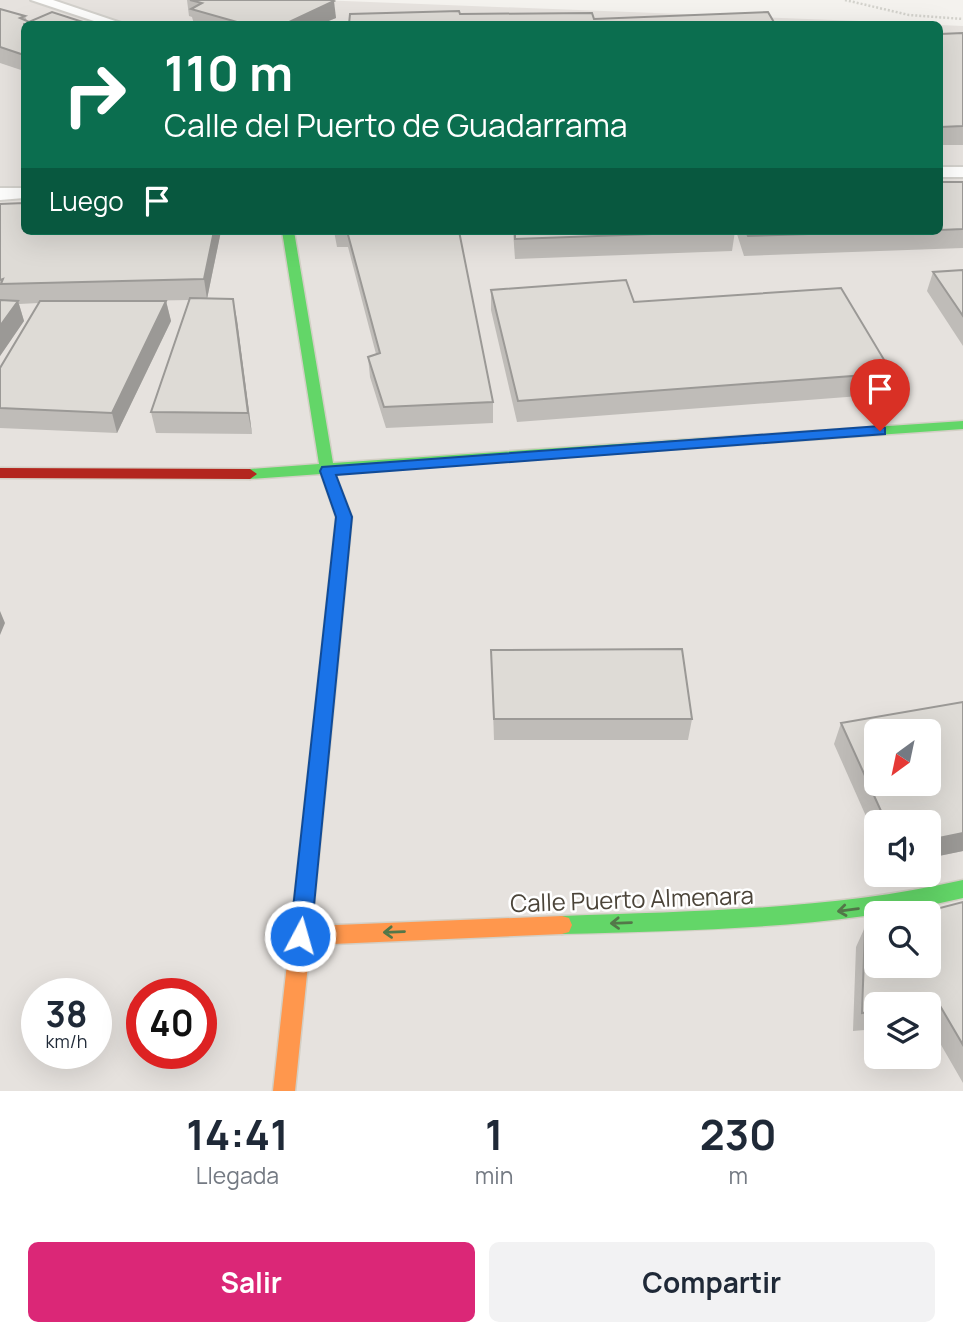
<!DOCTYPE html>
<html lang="es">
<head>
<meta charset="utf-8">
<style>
  :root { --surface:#fff; --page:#f2f2f3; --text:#1f2937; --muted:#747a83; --accent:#db2777 }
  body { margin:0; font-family:Manrope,sans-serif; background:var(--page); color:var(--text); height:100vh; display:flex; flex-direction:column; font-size:26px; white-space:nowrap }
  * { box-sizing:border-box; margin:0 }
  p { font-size:23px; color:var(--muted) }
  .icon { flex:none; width:38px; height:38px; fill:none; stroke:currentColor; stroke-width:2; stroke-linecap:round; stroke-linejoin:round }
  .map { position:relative; height:1091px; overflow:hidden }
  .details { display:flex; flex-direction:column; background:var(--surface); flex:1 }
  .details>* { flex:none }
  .top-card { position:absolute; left:21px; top:21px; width:922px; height:214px; border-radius:10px; box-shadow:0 7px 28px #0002; background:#0b6e4f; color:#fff; overflow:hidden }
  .needle { width:46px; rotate:213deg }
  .tools { position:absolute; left:864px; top:719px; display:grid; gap:14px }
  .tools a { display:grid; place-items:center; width:77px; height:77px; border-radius:10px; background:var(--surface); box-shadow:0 7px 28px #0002; font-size:35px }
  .speed { position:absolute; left:21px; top:978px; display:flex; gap:14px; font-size:35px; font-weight:700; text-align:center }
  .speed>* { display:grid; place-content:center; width:91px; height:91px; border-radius:50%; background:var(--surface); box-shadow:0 7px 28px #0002; line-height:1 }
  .speed small { font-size:18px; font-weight:400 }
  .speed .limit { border:10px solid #d22; background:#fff; color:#111 }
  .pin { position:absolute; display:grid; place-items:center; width:60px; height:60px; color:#fff; margin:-72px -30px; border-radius:50% 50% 50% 0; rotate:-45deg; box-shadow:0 0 7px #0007 }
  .pin .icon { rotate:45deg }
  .me { position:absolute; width:77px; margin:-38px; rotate:6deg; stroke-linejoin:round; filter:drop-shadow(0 0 5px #0008) }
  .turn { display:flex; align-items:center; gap:24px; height:147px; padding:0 28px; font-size:32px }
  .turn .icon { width:91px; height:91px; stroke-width:2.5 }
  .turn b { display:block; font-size:49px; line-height:60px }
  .then { display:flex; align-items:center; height:66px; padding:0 28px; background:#0003; gap:14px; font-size:26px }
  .eta { display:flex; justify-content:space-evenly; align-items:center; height:119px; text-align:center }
  .eta b { font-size:42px; font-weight:700; line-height:49px }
  .action { display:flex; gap:14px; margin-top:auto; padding:14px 28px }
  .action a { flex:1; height:80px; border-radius:10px; background:var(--accent); color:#fff; font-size:28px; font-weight:700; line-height:80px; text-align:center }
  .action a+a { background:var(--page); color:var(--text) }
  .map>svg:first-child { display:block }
</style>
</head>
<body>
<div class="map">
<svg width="963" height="1091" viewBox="0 0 963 1091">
  <rect width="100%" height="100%" fill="#f4f2ee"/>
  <path fill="#e6e2de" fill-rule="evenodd" d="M0,0H319L937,24H24V231H940V25L963,26V1091H0ZM877,732H929V784H877ZM877,822H929V875H877ZM877,914H929V966H877ZM37,994H96V1054H37ZM142,994H201V1054H142ZM877,1004H929V1057H877Z"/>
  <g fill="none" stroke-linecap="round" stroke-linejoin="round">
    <g stroke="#d2d0cb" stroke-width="4">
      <g id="street">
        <polygon points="31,0 53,0 124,24 103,24"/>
        <rect x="940" y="167" width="23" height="10"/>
        <polygon points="0,188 24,188 24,198 0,200"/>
      </g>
    </g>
    <g stroke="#d3cfc5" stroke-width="3">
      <g id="fast">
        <polygon points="282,231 294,231 333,463 963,421 963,429 335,473 352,517 337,673 334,678 322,678 319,673 336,517 321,474 250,479 243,474 250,469 319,464"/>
        <path d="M963,880V898C831,929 699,930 562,934L555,932L552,925L555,918L562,916C697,911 831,910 963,880Z"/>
      </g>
    </g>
    <g stroke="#d3cfc5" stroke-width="3">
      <polygon id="slow" points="328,666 334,668 337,673 312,926 562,916 569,918 572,925 569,932 562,934 310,945 295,1091 273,1091 319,673 322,668"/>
    </g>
    <g stroke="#d3cfc5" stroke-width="3">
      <polygon id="jam" points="0,468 250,469 257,474 250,479 0,478"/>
    </g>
    <polyline stroke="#d3d2cc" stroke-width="2.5" stroke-dasharray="2 2" stroke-linecap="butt" points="845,0 909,15 963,19"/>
    <use href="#street" fill="#fdfdfc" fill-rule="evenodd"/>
    <use href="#fast" fill="#63d668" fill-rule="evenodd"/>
    <use href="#slow" fill="#ff974d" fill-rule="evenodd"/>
    <use href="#jam" fill="#b3261e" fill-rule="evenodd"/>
  </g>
  <g fill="#bfbcb8">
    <polygon points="187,0 332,0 336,18 321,24 194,24 192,17 189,16"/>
    <polygon points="0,9 25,16 27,21 24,24 24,71 0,63"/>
    <polygon points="963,33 963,145 940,145 940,34"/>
    <polygon points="940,182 963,182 963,248 744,256 736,231 940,231"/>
    <polygon points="0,204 221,231 207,299 237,320 252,434 156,433 151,412 190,300 131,301 166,301 171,321 117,433 0,428 0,368 39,303 19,304 24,321 0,356 0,300 6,300 0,300"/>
    <polygon points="334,231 459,231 493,402 493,423 386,428 370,377 368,357 376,354 348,247 337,247"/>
    <polygon points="513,231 735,231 732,251 515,259"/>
    <polygon points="963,270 963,346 927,291 933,272"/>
    <polygon points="491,290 892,373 886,394 517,422 491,310"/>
    <polygon points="491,650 692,719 688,740 494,740"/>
    <polygon points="841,723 963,851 929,858 929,822 877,822 877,841 834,744"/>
    <polygon points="963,902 963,1083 929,1024 929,1004 877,1004 877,1029 853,1031 856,947 865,927"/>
  </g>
  <g fill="#9b9996">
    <polygon points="334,1 336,18 321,24 285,24"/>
    <polygon points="214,231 221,231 207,299 204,279"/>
    <polygon points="233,299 237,320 252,434 248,413"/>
    <polygon points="18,301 24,321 0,356 0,326"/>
    <polygon points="166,301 171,321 117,433 112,413"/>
    <polygon points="0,611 5,623 0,635"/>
    <polygon points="963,833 963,851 929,858 929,840"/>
  </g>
  <g fill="#dedbd6" stroke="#9b9996" stroke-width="2" fill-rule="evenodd">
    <polygon points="190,0 332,0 334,1 285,24 244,24 191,9 202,3"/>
    <polygon points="0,9 25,16 20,18 29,22 52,12 89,24 24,24 24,55 0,47"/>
    <polygon points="459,11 460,14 592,13 594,19 768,12 775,24 349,24 350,14"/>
    <polygon points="963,33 963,126 940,127 940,34"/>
    <polygon points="940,182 963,182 963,229 940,230"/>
    <polygon points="24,203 24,231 214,231 204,279 1,284 3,279 0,280 0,204"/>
    <polygon points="347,231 459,231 493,402 384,407 368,357 380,353"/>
    <polygon points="515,231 735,231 515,239"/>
    <polygon points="746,231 903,231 748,236"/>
    <polygon points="963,270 963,316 933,272"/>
    <polygon points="626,280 634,302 841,288 892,373 518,401 491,290"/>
    <polygon points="190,298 233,299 248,413 151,412"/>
    <polygon points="0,300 18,301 0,326"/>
    <polygon points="40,301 166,301 112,413 0,408 0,368"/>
    <polygon points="682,649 692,719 494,719 491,650"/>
    <path d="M963,702V833L929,840V822H886L841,723ZM877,732H929V784H877Z"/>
    <polygon points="963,902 963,1045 939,1004 929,1005 877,1004 877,1011 862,1013 865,927 877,924 877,966 929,966 929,914 917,914"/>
  </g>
  <defs><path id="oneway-shaft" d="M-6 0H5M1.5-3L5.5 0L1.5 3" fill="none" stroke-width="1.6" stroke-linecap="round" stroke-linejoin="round" transform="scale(1.75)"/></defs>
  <g stroke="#537749">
    <use href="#oneway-shaft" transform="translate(848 910) rotate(173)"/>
    <use href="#oneway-shaft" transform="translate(621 923) rotate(178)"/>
    <use href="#oneway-shaft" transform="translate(394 932) rotate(178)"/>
  </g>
  <polygon fill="#1a73e8" stroke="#114b97" stroke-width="2" points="880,426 885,428 885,434 336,475 352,517 311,936 308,943 300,945 293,943 290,936 336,517 320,471 322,467"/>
  <g text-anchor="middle" stroke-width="5" stroke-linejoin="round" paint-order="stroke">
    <g font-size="24" fill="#4b4439" stroke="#fff">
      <text transform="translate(632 900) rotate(-2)" y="8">Calle Puerto Almenara</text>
    </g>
  </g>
</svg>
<div class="tools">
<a><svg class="needle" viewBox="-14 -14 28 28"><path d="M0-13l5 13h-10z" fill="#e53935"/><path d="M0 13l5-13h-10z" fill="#747a83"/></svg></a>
<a><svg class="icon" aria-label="sound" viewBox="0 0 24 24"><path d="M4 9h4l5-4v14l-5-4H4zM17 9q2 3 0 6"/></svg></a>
<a><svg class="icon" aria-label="search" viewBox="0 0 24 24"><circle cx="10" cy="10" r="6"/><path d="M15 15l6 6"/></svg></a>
<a><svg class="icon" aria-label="layers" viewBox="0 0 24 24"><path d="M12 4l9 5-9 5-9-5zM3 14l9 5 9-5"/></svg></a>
</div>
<div class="speed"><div>38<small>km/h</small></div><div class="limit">40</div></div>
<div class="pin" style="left:880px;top:431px;background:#d93025"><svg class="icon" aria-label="arrive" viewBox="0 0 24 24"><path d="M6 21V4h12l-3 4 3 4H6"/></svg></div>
<svg class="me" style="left:300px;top:936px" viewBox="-20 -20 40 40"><circle r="17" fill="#1a73e8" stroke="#fff" stroke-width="3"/><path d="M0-11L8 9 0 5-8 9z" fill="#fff"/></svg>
<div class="top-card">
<div class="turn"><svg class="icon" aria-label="right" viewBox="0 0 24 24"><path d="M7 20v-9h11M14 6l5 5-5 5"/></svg><div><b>110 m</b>Calle del Puerto de Guadarrama</div></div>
<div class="then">Luego<svg class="icon" aria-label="arrive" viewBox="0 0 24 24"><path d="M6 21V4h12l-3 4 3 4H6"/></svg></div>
</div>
</div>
<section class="details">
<div class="eta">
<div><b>14:41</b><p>Llegada</p></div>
<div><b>1</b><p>min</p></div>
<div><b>230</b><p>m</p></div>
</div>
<div class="action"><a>Salir</a><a>Compartir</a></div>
</section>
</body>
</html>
